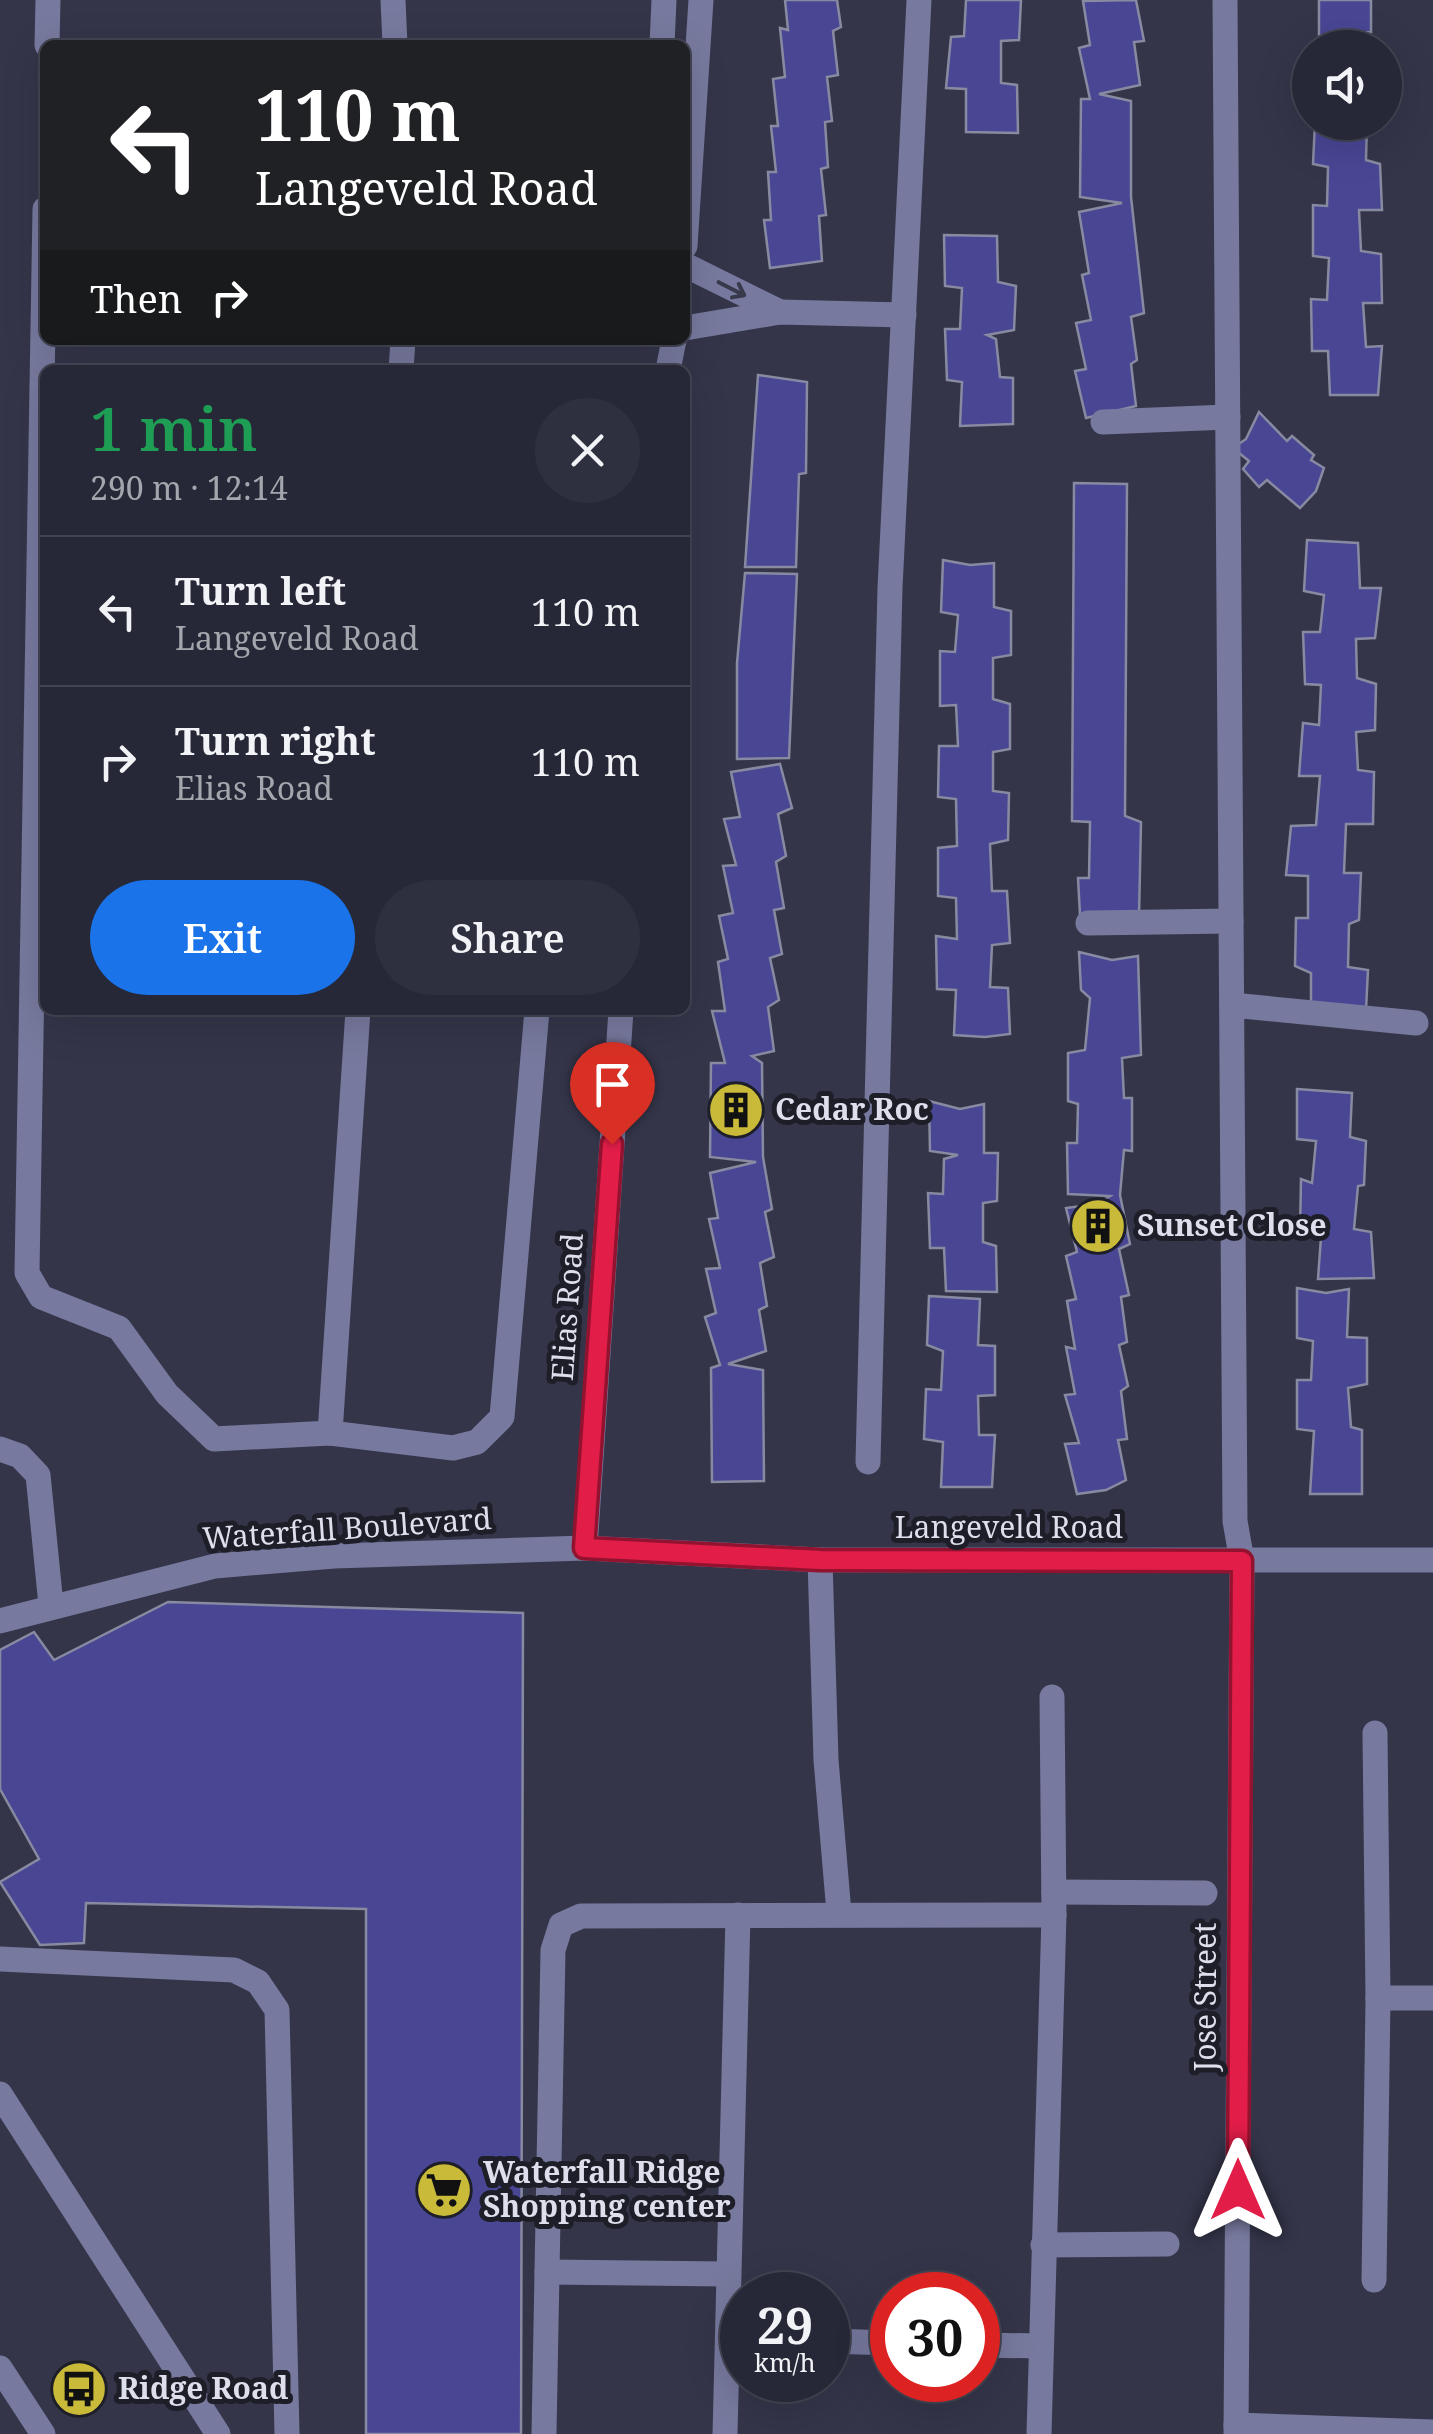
<!DOCTYPE html>
<html lang="en">
<head>
<meta charset="utf-8">
<style>
  :root { --surface:#272837; --page:#2f303f; --text:#f1f3f6; --muted:#a4a6ad; --line:#434452; --accent:#1a73e8 }
  body { margin:0; font-family:"Noto Serif",serif; background:var(--page); color:var(--text); height:100vh; display:flex; flex-direction:column; font-size:38px; white-space:nowrap }
  * { box-sizing:border-box; margin:0 }
  p { font-size:32px; color:var(--muted) }
  .icon { flex:none; width:55px; height:55px; fill:none; stroke:currentColor; stroke-width:2; stroke-linecap:round; stroke-linejoin:round }
  .map { position:relative; flex:1; overflow:hidden }
  .side { position:absolute; left:40px; top:365px; width:650px; height:650px; display:flex; flex-direction:column; background:var(--surface); border-radius:15px; box-shadow:0 10px 40px #0002,0 0 0 2px var(--line) }
  .side>* { flex:none }
  .guide { position:absolute; left:40px; top:40px; width:650px; height:305px; border-radius:15px; box-shadow:0 10px 40px #0002,0 0 0 2px var(--line); background:#202124; color:#fff; overflow:hidden }
  .fabs { position:absolute; left:1292px; top:30px; display:grid; gap:20px }
  .fabs a { display:grid; place-items:center; width:110px; height:110px; border-radius:50%; background:var(--surface); box-shadow:0 10px 40px #0002,0 0 0 2px var(--line); font-size:50px }
  .speed { position:absolute; left:720px; top:2272px; display:flex; gap:20px; font-size:50px; font-weight:700; text-align:center }
  .speed>* { display:grid; place-content:center; width:130px; height:130px; border-radius:50%; background:var(--surface); box-shadow:0 10px 40px #0002,0 0 0 2px var(--line); line-height:1 }
  .speed small { font-size:25px; font-weight:400 }
  .speed .limit { border:15px solid #d22; background:#fff; color:#111 }
  .pin { position:absolute; display:grid; place-items:center; width:85px; height:85px; color:#fff; margin:-102px -42px; border-radius:50% 50% 50% 0; rotate:-45deg; box-shadow:0 0 10px #0007 }
  .pin .icon { rotate:45deg }
  .me { position:absolute; width:110px; margin:-55px; rotate:0deg; stroke-linejoin:round; filter:drop-shadow(0 0 8px #0008) }
  .turn { display:flex; align-items:center; gap:35px; height:210px; padding:0 50px; font-size:45px }
  .turn .icon { width:130px; height:130px; stroke-width:2.5 }
  .turn b { display:block; font-size:70px; line-height:85px }
  .then { display:flex; align-items:center; height:95px; padding:0 50px; background:#0003; gap:20px; font-size:38px }
  .round { display:grid; place-items:center; flex:none; width:105px; height:105px; border-radius:52px; background:var(--page) }
  .summary { display:flex; align-items:center; justify-content:space-between; height:170px; padding:0 50px }
  h1 { font-size:60px; font-weight:600; line-height:75px; color:#1e9e55 }
  .action { display:flex; gap:20px; margin-top:auto; padding:20px 50px }
  .action a { flex:1; height:115px; border-radius:60px; background:var(--accent); color:#fff; font-size:40px; font-weight:600; line-height:115px; text-align:center }
  .action a+a { background:var(--page); color:var(--text) }
  ul { padding:0; list-style:none }
  li { display:flex; align-items:center; gap:30px; height:150px; padding:0 50px; border-top:2px solid var(--line) }
  li div { flex:1 }
  li b { display:block; font-size:38px }
  li em { font-style:normal }
  .map>svg:first-child { display:block }
</style>
</head>
<body>
<div class="map">
<svg width="1433" height="2434" viewBox="0 0 1433 2434">
  <rect width="100%" height="100%" fill="#343549"/>
  <g fill="#494694" stroke="#888aa1" stroke-width="2.5">
    <polygon points="785,0 837,0 841,27 833,31 838,75 827,77 832,121 825,122 828,167 821,169 826,215 819,216 822,261 770,268 764,220 771,220 768,172 776,172 771,126 778,126 773,79 785,77 780,28 788,30"/>
    <polygon points="966,0 1021,0 1019,40 1001,41 1001,83 1017,85 1018,133 966,132 966,89 946,88 951,37 964,36"/>
    <polygon points="1136,0 1144,41 1134,42 1140,85 1099,94 1131,101 1131,197 1144,313 1131,317 1137,360 1131,364 1136,406 1086,418 1075,371 1086,369 1076,323 1091,320 1082,275 1089,273 1079,212 1122,203 1080,197 1081,99 1090,99 1079,48 1090,45 1083,1"/>
    <polygon points="1319,0 1371,0 1371,32 1319,36"/>
    <polygon points="1315,122 1367,122 1366,160 1380,164 1382,210 1359,210 1361,251 1381,254 1382,303 1363,303 1366,347 1382,346 1378,395 1330,395 1328,351 1312,351 1311,299 1327,300 1329,258 1313,256 1313,205 1327,206 1328,167 1313,164"/>
    <polygon points="944,235 997,236 998,282 1016,286 1014,330 987,335 996,339 1000,377 1013,378 1013,424 960,426 962,382 947,380 945,329 960,329 962,288 945,286"/>
    <polygon points="758,375 807,382 806,473 799,474 796,567 745,567"/>
    <polygon points="1259,412 1287,441 1292,436 1314,455 1311,460 1324,468 1316,491 1300,508 1267,480 1259,487 1243,469 1249,461 1233,448 1246,439"/>
    <polygon points="1074,483 1127,484 1125,816 1141,822 1139,916 1080,915 1078,878 1089,878 1090,822 1072,821"/>
    <polygon points="1307,540 1358,543 1360,588 1381,588 1375,638 1356,639 1357,678 1376,684 1375,730 1356,732 1358,770 1374,772 1373,824 1346,824 1344,873 1361,873 1359,920 1349,924 1348,967 1368,970 1366,1010 1311,1006 1311,973 1295,966 1296,918 1308,918 1308,876 1286,875 1291,826 1316,825 1320,776 1299,776 1303,723 1319,725 1321,685 1305,684 1303,632 1320,632 1324,595 1304,591"/>
    <polygon points="943,560 970,565 994,563 994,607 1011,611 1011,655 993,658 993,699 1010,704 1010,749 993,752 993,791 1009,793 1008,840 990,844 992,891 1007,891 1010,943 992,945 990,987 1008,988 1010,1034 985,1037 954,1035 956,990 937,989 936,936 957,939 956,898 938,896 938,848 957,846 956,799 938,797 939,746 958,746 956,705 940,706 940,651 955,652 958,615 941,612"/>
    <polygon points="745,573 797,574 789,758 737,759 737,663"/>
    <polygon points="780,764 792,808 778,814 786,856 776,862 784,908 774,910 782,954 770,958 779,1000 768,1007 774,1051 752,1056 762,1063 763,1157 772,1209 765,1212 774,1257 760,1263 767,1306 759,1310 766,1351 728,1364 763,1370 764,1481 712,1482 711,1368 720,1365 705,1317 716,1313 706,1269 720,1268 709,1219 718,1218 710,1173 756,1162 710,1157 711,1063 725,1063 712,1011 725,1011 718,962 728,959 719,916 733,913 723,866 736,865 724,819 740,817 731,772"/>
    <polygon points="1079,952 1112,960 1138,956 1141,1055 1122,1058 1124,1098 1132,1098 1132,1151 1124,1150 1120,1195 1130,1244 1119,1249 1129,1295 1121,1297 1127,1342 1119,1345 1128,1386 1121,1391 1127,1439 1118,1440 1126,1480 1106,1490 1077,1494 1065,1444 1079,1443 1065,1395 1075,1394 1066,1347 1075,1349 1067,1301 1076,1299 1066,1256 1077,1252 1066,1208 1097,1204 1110,1196 1068,1194 1067,1143 1077,1143 1078,1104 1068,1101 1068,1053 1085,1050 1090,998 1081,990"/>
    <polygon points="1297,1089 1352,1093 1350,1137 1366,1141 1364,1185 1358,1186 1354,1229 1371,1232 1374,1278 1318,1279 1321,1237 1300,1232 1301,1179 1312,1183 1316,1141 1297,1139"/>
    <polygon points="929,1101 960,1109 984,1104 984,1153 998,1153 997,1201 983,1203 983,1242 996,1246 997,1292 946,1291 944,1248 930,1248 928,1193 943,1194 944,1159 958,1155 930,1151"/>
    <polygon points="1297,1288 1326,1293 1349,1289 1347,1337 1367,1338 1367,1384 1348,1388 1351,1427 1362,1430 1362,1494 1310,1494 1314,1431 1297,1429 1297,1380 1311,1380 1313,1341 1297,1338"/>
    <polygon points="929,1296 980,1299 978,1345 995,1346 995,1395 978,1396 979,1435 995,1435 992,1487 941,1487 943,1442 924,1439 926,1389 941,1390 943,1351 927,1345"/>
    <polygon points="168,1602 523,1613 521,2434 366,2434 366,1909 86,1903 84,1943 40,1945 0,1882 39,1859 0,1789 0,1650 34,1632 54,1660"/>
  </g>
  <g fill="none" stroke-linecap="round" stroke-linejoin="round">
    <g stroke="#77799e" stroke-width="25">
      <polyline points="393,0 395,45"/>
      <polyline points="1225,0 1235,1521 1242,1561 1236,2434"/>
      <polyline points="47,45 48,0"/>
      <polyline points="662,45 664,0"/>
      <polyline points="45,209 27,1273 41,1297 119,1328 167,1394 214,1439 330,1433 358,1010"/>
      <polyline points="685,246 701,0"/>
      <polyline points="685,265 780,312"/>
      <polyline points="685,328 780,312 904,315"/>
      <polyline points="401,370 403,340"/>
      <polyline points="668,370 674,340"/>
      <polyline points="1103,422 1228,417"/>
      <polyline points="1088,923 1231,921"/>
      <polyline points="1232,1005 1416,1023"/>
      <polyline points="330,1433 453,1448 477,1442 502,1417 537,1010"/>
      <polyline points="0,1449 20,1456 38,1475 51,1605"/>
      <polyline points="868,1462 890,588 919,0"/>
      <polyline points="585,1548 621,1010"/>
      <polyline points="820,1560 826,1760 839,1913"/>
      <polyline points="0,1621 215,1566 334,1556 585,1548 820,1560 1433,1560"/>
      <polyline points="1375,1733 1378,1998 1433,1998"/>
      <polyline points="1054,1892 1205,1893"/>
      <polyline points="0,1959 234,1970 258,1982 277,2010 287,2434"/>
      <polyline points="0,2094 218,2434"/>
      <polyline points="1043,2245 1167,2244"/>
      <polyline points="547,2272 727,2274"/>
      <polyline points="1374,2280 1378,1998"/>
      <polyline points="828,2341 892,2343"/>
      <polyline points="978,2345 1041,2346"/>
      <polyline points="0,2368 43,2434"/>
      <polyline points="1236,2425 1433,2432"/>
      <polyline points="544,2434 553,1950 561,1925 581,1916 1054,1915"/>
      <polyline points="725,2434 738,1915"/>
      <polyline points="1039,2434 1054,1915 1052,1697"/>
    </g>
  </g>
  <defs><path id="oneway-shaft" d="M-6 0H5M1.5-3L5.5 0L1.5 3" fill="none" stroke-width="1.6" stroke-linecap="round" stroke-linejoin="round" transform="scale(2.5)"/></defs>
  <use stroke="#38394b" href="#oneway-shaft" transform="translate(732 289) rotate(27)"/>
  <g fill="none" stroke-linecap="round" stroke-linejoin="round">
    <g stroke="#92132f" stroke-width="25">
      <polyline id="route" points="612,1144 584,1548 820,1560 1242,1561 1238,2190"/>
    </g>
    <use href="#route" stroke="#e11d48" stroke-width="18"/>
  </g>
  <defs>
    <g id="building-disc" transform="scale(2.875)"><circle r="9.5" fill="#caba3a" stroke="#1d1e27"/><path d="M-4-6H4V6H1V3H-1V6H-4ZM-2.5-4.3h1.7v1.8h-1.7ZM.8-4.3h1.7v1.8H.8ZM-2.5-1h1.7V.8h-1.7ZM.8-1h1.7V.8H.8Z" fill="#111"/></g>
    <g id="supermarket-disc" transform="scale(2.875)"><circle r="9.5" fill="#caba3a" stroke="#1d1e27"/><path d="M-6-5.5h2.5l.6 2H6L4.5 2H-2.5L-4.4-4H-6ZM-1.5 3.2a1.3 1.3 0 1 0 .1 0ZM3 3.2a1.3 1.3 0 1 0 .1 0Z" fill="#111"/></g>
    <g id="bus-disc" transform="scale(2.875)"><circle r="9.5" fill="#caba3a" stroke="#1d1e27"/><path d="M-5-6H5V4H4V6H2V4H-2V6H-4V4H-5ZM-3.5-4V0h7V-4ZM-3.5 1.2v1.5H-2V1.2ZM2 1.2v1.5H3.5V1.2Z" fill="#111"/></g>
  </defs>
  <g fill-rule="evenodd">
    <use href="#building-disc" x="736" y="1110"/>
    <use href="#building-disc" x="1098" y="1226"/>
    <use href="#supermarket-disc" x="444" y="2190"/>
    <use href="#bus-disc" x="79" y="2389"/>
  </g>
  <g text-anchor="middle" stroke-width="10" stroke-linejoin="round" paint-order="stroke">
    <g font-size="30" font-weight="bold" fill="#dedfec" stroke="#1d1e27" text-anchor="start">
      <text x="775" y="1120">Cedar Roc</text>
      <text x="1137" y="1236">Sunset Close</text>
      <text x="483" y="2183">Waterfall Ridge<tspan x="483" dy="34">Shopping center</tspan></text>
      <text x="118" y="2399">Ridge Road</text>
    </g>
    <g font-size="30" fill="#dedfec" stroke="#1d1e27">
      <text transform="translate(568 1307) rotate(-86)" y="10">Elias Road</text>
      <text x="1009" y="1538">Langeveld Road</text>
      <text transform="translate(347 1529) rotate(-4)" y="10">Waterfall Boulevard</text>
      <text transform="translate(1206 1997) rotate(-90)" y="10">Jose Street</text>
    </g>
  </g>
</svg>
<div class="fabs">
<a><svg class="icon" aria-label="sound" viewBox="0 0 24 24"><path d="M4 9h4l5-4v14l-5-4H4zM17 9q2 3 0 6"/></svg></a>
</div>
<div class="speed"><div>29<small>km/h</small></div><div class="limit">30</div></div>
<div class="pin" style="left:612px;top:1144px;background:#d93025"><svg class="icon" aria-label="arrive" viewBox="0 0 24 24"><path d="M6 21V4h12l-3 4 3 4H6"/></svg></div>
<svg class="me" style="left:1238px;top:2190px" viewBox="-20 -20 40 40"><path d="M0-17L14 15 0 8-14 15z" fill="#e11d48" stroke="#fff" stroke-width="4"/></svg>
<div class="guide">
<div class="turn"><svg class="icon" aria-label="left" viewBox="0 0 24 24"><path d="M17 20v-9H6M10 6l-5 5 5 5"/></svg><div><b>110 m</b>Langeveld Road</div></div>
<div class="then">Then<svg class="icon" aria-label="right" viewBox="0 0 24 24"><path d="M7 20v-9h11M14 6l5 5-5 5"/></svg></div>
</div>
<section class="side">
<div class="summary"><div><h1>1 min</h1><p>290 m · 12:14</p></div><a class="round"><svg class="icon" aria-label="close" viewBox="0 0 24 24"><path d="M6 6l12 12M18 6L6 18"/></svg></a></div>
<ul>
<li><svg class="icon" aria-label="left" viewBox="0 0 24 24"><path d="M17 20v-9H6M10 6l-5 5 5 5"/></svg><div><b>Turn left</b><p>Langeveld Road</p></div><em>110 m</em></li>
<li><svg class="icon" aria-label="right" viewBox="0 0 24 24"><path d="M7 20v-9h11M14 6l5 5-5 5"/></svg><div><b>Turn right</b><p>Elias Road</p></div><em>110 m</em></li>
</ul>
<div class="action"><a>Exit</a><a>Share</a></div>
</section>
</div>
</body>
</html>
